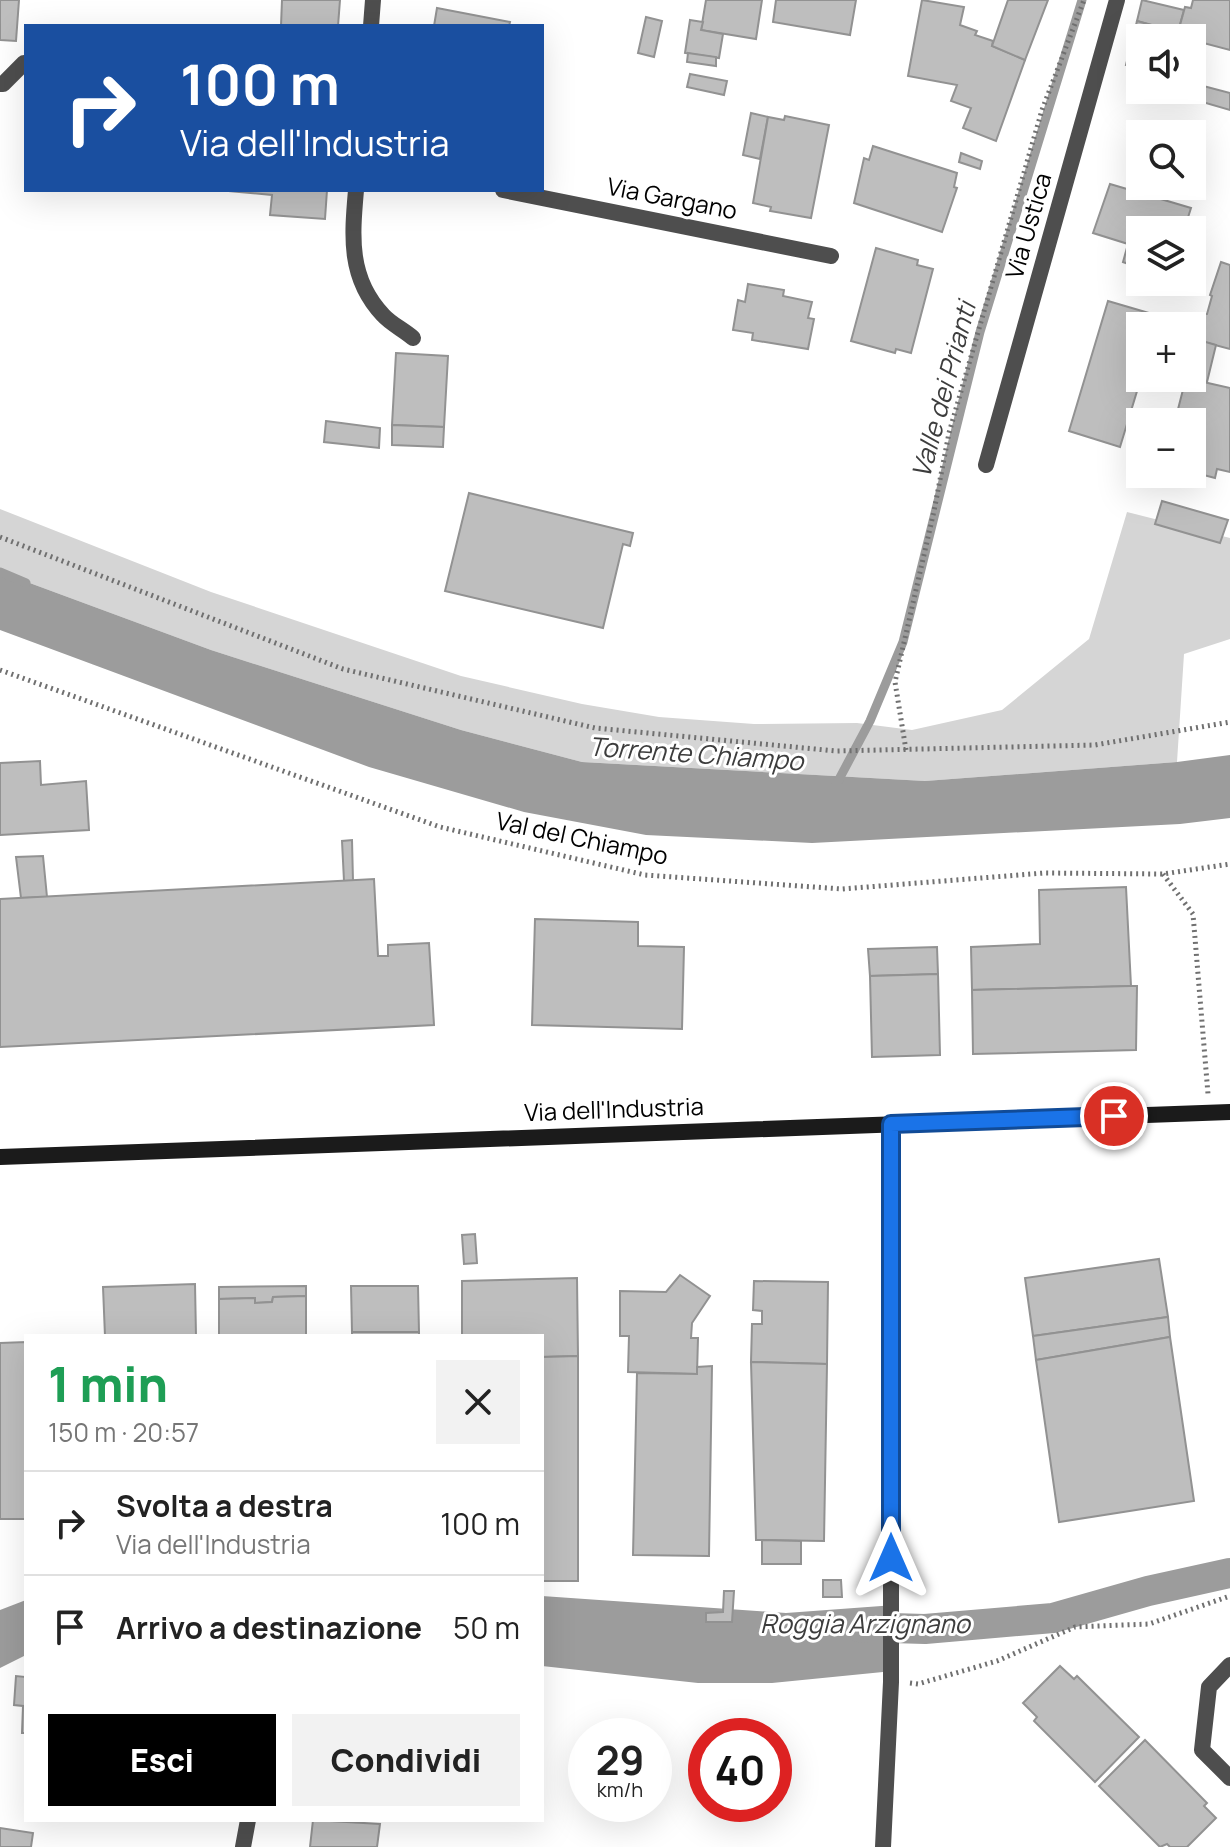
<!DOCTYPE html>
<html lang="it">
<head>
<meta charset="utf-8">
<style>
  :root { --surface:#fff; --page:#f2f2f2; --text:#222; --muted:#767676; --line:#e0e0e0; --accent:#000 }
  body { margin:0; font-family:Manrope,sans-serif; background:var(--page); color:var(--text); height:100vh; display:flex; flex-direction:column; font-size:30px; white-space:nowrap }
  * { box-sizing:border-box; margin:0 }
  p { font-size:26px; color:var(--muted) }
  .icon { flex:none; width:44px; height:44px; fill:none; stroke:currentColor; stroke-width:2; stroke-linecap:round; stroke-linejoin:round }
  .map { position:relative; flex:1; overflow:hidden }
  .panel { position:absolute; left:24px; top:1334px; width:520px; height:488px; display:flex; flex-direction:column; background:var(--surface); border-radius:0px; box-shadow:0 8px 32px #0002 }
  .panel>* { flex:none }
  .banner { position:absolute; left:24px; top:24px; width:520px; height:168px; border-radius:0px; box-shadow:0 8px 32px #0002; background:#1a4fa0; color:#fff; overflow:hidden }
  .buttons { position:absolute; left:1126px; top:24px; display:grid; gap:16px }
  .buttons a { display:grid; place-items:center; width:80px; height:80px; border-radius:0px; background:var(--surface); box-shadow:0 8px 32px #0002; font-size:40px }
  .speed { position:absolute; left:568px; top:1718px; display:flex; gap:16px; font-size:40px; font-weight:700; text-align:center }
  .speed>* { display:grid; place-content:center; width:104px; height:104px; border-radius:50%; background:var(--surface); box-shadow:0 8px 32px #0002; line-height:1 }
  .speed small { font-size:20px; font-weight:400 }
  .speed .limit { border:12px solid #d22; background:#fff; color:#111 }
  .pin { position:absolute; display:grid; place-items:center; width:68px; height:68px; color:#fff; margin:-34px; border:4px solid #fff; border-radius:50%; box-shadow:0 2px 8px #0007 }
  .me { position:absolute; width:88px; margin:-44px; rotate:0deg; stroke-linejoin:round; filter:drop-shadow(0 0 6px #0008) }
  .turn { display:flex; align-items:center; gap:28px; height:168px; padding:0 24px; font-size:36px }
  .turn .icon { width:104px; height:104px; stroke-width:2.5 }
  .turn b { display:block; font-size:56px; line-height:68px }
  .round { display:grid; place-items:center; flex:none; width:84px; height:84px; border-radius:0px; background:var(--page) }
  .headline { display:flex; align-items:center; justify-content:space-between; height:136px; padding:0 24px }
  h1 { font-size:48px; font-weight:800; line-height:60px; color:#1e9e55 }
  .cta { display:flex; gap:16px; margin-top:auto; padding:16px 24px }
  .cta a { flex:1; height:92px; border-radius:0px; background:var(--accent); color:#fff; font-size:32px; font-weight:800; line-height:92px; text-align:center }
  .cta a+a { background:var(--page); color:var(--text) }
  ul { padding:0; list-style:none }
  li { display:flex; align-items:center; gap:24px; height:104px; padding:0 24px; border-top:2px solid var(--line) }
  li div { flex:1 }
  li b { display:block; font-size:30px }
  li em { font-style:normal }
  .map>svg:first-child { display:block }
</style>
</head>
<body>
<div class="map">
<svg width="1230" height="1847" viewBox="0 0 1230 1847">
  <rect width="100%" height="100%" fill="#fff"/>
  <polygon fill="#d5d5d5" points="0,509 211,592 461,676 582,704 659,717 754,724 857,723 912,730 1002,710 1089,639 1127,512 1230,538 1230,639 1184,654 1177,762 925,781 582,762 461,730 211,650 0,572"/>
  <g fill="#9c9c9c">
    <polygon points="0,572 211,650 461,730 582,762 925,781 1177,762 1230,755 1230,818 1180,824 812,843 646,835 524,812 369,767 0,630"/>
    <polygon points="542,1596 786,1613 895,1605 893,1671 772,1683 698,1683 542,1666"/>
    <polygon points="26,1600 26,1655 0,1668 0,1610"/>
  </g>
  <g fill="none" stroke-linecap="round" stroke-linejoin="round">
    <g stroke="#9c9c9c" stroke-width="9">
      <polyline points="0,572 26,583"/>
      <polyline points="836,785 870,721 903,642 980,332 1082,0"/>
    </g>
    <polyline stroke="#9c9c9c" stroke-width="30" points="858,1627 925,1629 1053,1618 1148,1591 1230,1573"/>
  </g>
  <g fill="#bebebe" stroke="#929292" stroke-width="2">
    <polygon points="0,0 19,0 16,41 0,40"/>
    <polygon points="282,0 340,0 338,26 281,26"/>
    <polygon points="706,0 762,0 756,39 701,30"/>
    <polygon points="776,0 856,0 850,35 773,22"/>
    <polygon points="922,0 964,7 960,25 977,31 975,35 993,41 992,46 1025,60 996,141 963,128 971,108 951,101 957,85 908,76"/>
    <polygon points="1008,0 1048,0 1025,60 992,46"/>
    <polygon points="1142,0 1184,10 1178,32 1137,21"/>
    <polygon points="1193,0 1230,0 1230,50 1192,40 1192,38 1177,36 1185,7 1191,8"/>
    <polygon points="437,8 510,22 509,26 434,26"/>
    <polygon points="646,17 662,21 654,57 638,53"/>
    <polygon points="690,20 703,22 701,30 723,34 719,58 685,53"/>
    <polygon points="1137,21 1161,28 1158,38 1140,38 1140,68 1126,65"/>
    <polygon points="688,53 716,57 716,66 687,62"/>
    <polygon points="690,74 727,81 724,95 687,87"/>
    <polygon points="1192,83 1230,93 1230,110 1182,96 1184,90 1192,90"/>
    <polygon points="751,113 768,117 760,159 743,155"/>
    <polygon points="785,116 829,125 811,218 770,211 771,207 753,203 768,117 784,120"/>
    <polygon points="873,146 957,173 954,187 957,188 942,232 854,203 864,158 869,160"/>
    <polygon points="961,153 982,161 980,169 959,162"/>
    <polygon points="1110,184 1191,208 1184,230 1140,230 1140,268 1123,262 1128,244 1093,233"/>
    <polygon points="217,190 327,190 325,219 270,215 272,195"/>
    <polygon points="876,248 918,260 917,265 933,269 911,353 896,349 895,353 851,341"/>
    <polygon points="1221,262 1230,265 1230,349 1196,340 1204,314 1207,314 1212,296 1210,295"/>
    <polygon points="748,284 784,290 783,296 812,302 808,318 814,319 808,349 752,340 753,333 733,330 738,300 745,302"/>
    <polygon points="1108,301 1159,316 1156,326 1140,326 1141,378 1120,447 1069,431"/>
    <polygon points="1192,338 1216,345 1207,382 1191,378"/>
    <polygon points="396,353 448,356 444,427 392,425"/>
    <polygon points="1186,378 1230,388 1230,472 1217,469 1215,478 1192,472 1192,422 1176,417"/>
    <polygon points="326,421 380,428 379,448 324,442"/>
    <polygon points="392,425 444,427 443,447 392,445"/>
    <polygon points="469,493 633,533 630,546 623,544 603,628 445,591"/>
    <polygon points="1162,501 1228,520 1220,543 1155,524"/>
    <polygon points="40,761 41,785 86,781 89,830 0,835 0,763"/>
    <polygon points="352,840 353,881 344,881 342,841"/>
    <polygon points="43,856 47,897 21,898 16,857"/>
    <polygon points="374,879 378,956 388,956 388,945 429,943 434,1025 0,1047 0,899"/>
    <polygon points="1126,887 1131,986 972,990 971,947 1040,944 1039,890"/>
    <polygon points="535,919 638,922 638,946 684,947 682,1029 532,1025"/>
    <polygon points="937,947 938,974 870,976 868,949"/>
    <polygon points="938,974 940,1055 872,1057 870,976"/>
    <polygon points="1131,986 1137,986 1136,1050 973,1054 972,990"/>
    <polygon points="475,1234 477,1263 464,1264 462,1235"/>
    <polygon points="1159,1259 1168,1317 1033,1336 1025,1278"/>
    <polygon points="680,1275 710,1296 692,1323 691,1338 698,1338 697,1374 628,1372 629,1336 620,1336 620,1291 666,1292"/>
    <polygon points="577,1278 578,1356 542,1357 542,1336 462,1336 462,1281"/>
    <polygon points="754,1281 828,1282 827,1364 751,1362 752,1324 762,1324 762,1311 753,1310"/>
    <polygon points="195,1284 196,1336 105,1336 103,1287"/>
    <polygon points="306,1286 306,1296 273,1297 272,1302 255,1303 255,1298 219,1299 219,1287"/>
    <polygon points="351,1286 418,1286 419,1332 352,1332"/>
    <polygon points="306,1296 306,1336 219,1336 219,1299 255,1298 255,1303 272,1302 273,1297"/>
    <polygon points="1168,1317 1170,1337 1036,1360 1033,1336"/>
    <rect x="352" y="1332" width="67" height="4"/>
    <polygon points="1170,1337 1194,1501 1059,1522 1036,1360"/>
    <polygon points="26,1342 26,1519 0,1519 0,1343"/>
    <polygon points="578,1356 578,1581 542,1581 542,1357"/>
    <polygon points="751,1362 827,1364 824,1541 756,1540"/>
    <polygon points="712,1366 709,1556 633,1555 637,1373 697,1374 697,1367"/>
    <polygon points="762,1540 801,1541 801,1564 762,1564"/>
    <polygon points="823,1580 841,1580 842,1597 823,1597"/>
    <polygon points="724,1591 734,1591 732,1622 706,1622 706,1613 723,1612"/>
    <polygon points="1060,1666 1074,1679 1077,1676 1139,1737 1095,1782 1034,1721 1037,1717 1023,1703"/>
    <polygon points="26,1670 26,1733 22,1733 23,1706 14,1705 16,1676 25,1677"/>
    <polygon points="1145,1740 1207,1803 1204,1806 1216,1818 1187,1847 1170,1847 1167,1844 1160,1847 1099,1786"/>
    <polygon points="313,1820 380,1824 377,1847 310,1847"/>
    <polygon points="0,1828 33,1833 31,1847 0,1847"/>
  </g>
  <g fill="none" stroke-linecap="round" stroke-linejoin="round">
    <g stroke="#707070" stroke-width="5" stroke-dasharray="2 4" stroke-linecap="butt">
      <polyline points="0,537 343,669 595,728 836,751 1095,745 1230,722"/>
      <polyline points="0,670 440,827 645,875 842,889 1044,873 1163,874 1230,864"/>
      <polyline points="906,750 895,682 934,511 949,433 1042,110 1084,0"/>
      <polyline points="1163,874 1193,914 1208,1094"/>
      <polyline points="910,1683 918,1684 997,1661 1075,1627 1149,1624 1230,1596"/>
    </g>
    <g stroke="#4e4e4e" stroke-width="16">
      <polyline points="371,26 373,0"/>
      <polyline points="0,84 3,84 24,63"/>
      <path d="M356,190C352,236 348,278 383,315C391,324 404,330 413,338"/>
      <polyline points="503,190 831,256"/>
      <polyline points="986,465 1117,0"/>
      <polyline points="1230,1665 1209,1687 1202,1750 1230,1778"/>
      <polyline points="243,1847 248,1820"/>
    </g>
    <polyline stroke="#4e4e4e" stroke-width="16" points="883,1847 891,1682 891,1124"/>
    <polyline stroke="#1b1b1b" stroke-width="16" points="0,1157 1230,1112"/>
  </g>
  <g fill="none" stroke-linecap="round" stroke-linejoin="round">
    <g stroke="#114b97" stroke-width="20">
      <polyline id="route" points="891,1558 891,1124 1114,1116"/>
    </g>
    <use href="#route" stroke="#1a73e8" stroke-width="14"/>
  </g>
  <g text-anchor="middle" stroke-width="6" stroke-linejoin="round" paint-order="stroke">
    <g font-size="24" fill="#000" stroke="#fff">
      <text transform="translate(672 199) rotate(11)" y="8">Via Gargano</text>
      <text transform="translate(1029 226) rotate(-74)" y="8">Via Ustica</text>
      <text transform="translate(582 839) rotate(12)" y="8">Val del Chiampo</text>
      <text transform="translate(614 1110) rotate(-2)" y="8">Via dell'Industria</text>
    </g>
    <g font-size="26" font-style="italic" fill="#3d3d3d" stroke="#fff">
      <text transform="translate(944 390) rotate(-75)" y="9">Valle dei Prianti</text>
      <text transform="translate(696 754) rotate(4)" y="9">Torrente Chiampo</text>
      <text x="865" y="1633">Roggia Arzignano</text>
    </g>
  </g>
</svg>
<div class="buttons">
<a><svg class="icon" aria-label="sound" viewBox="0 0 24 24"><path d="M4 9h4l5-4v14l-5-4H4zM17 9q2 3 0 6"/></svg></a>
<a><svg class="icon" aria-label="search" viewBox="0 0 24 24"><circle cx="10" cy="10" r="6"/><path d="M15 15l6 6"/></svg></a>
<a><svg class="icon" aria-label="layers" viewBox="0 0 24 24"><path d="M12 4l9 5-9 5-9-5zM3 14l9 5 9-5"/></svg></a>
<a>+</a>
<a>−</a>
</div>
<div class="speed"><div>29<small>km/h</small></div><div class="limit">40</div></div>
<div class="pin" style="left:1114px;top:1116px;background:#d93025"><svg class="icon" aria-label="arrive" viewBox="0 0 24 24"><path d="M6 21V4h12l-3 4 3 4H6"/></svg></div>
<svg class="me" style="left:891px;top:1558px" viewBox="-20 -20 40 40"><path d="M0-17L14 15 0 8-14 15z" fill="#1a73e8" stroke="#fff" stroke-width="4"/></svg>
<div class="banner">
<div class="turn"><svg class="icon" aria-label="right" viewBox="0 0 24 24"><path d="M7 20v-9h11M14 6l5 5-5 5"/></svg><div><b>100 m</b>Via dell'Industria</div></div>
</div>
<section class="panel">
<div class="headline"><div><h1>1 min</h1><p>150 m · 20:57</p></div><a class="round"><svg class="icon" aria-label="close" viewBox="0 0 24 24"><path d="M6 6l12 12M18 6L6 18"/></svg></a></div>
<ul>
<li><svg class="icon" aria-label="right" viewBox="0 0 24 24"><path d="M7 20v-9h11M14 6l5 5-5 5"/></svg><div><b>Svolta a destra</b><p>Via dell'Industria</p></div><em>100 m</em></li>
<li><svg class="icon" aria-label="arrive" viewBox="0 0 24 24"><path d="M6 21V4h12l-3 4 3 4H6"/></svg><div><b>Arrivo a destinazione</b></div><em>50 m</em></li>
</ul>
<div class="cta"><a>Esci</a><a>Condividi</a></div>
</section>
</div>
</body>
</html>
